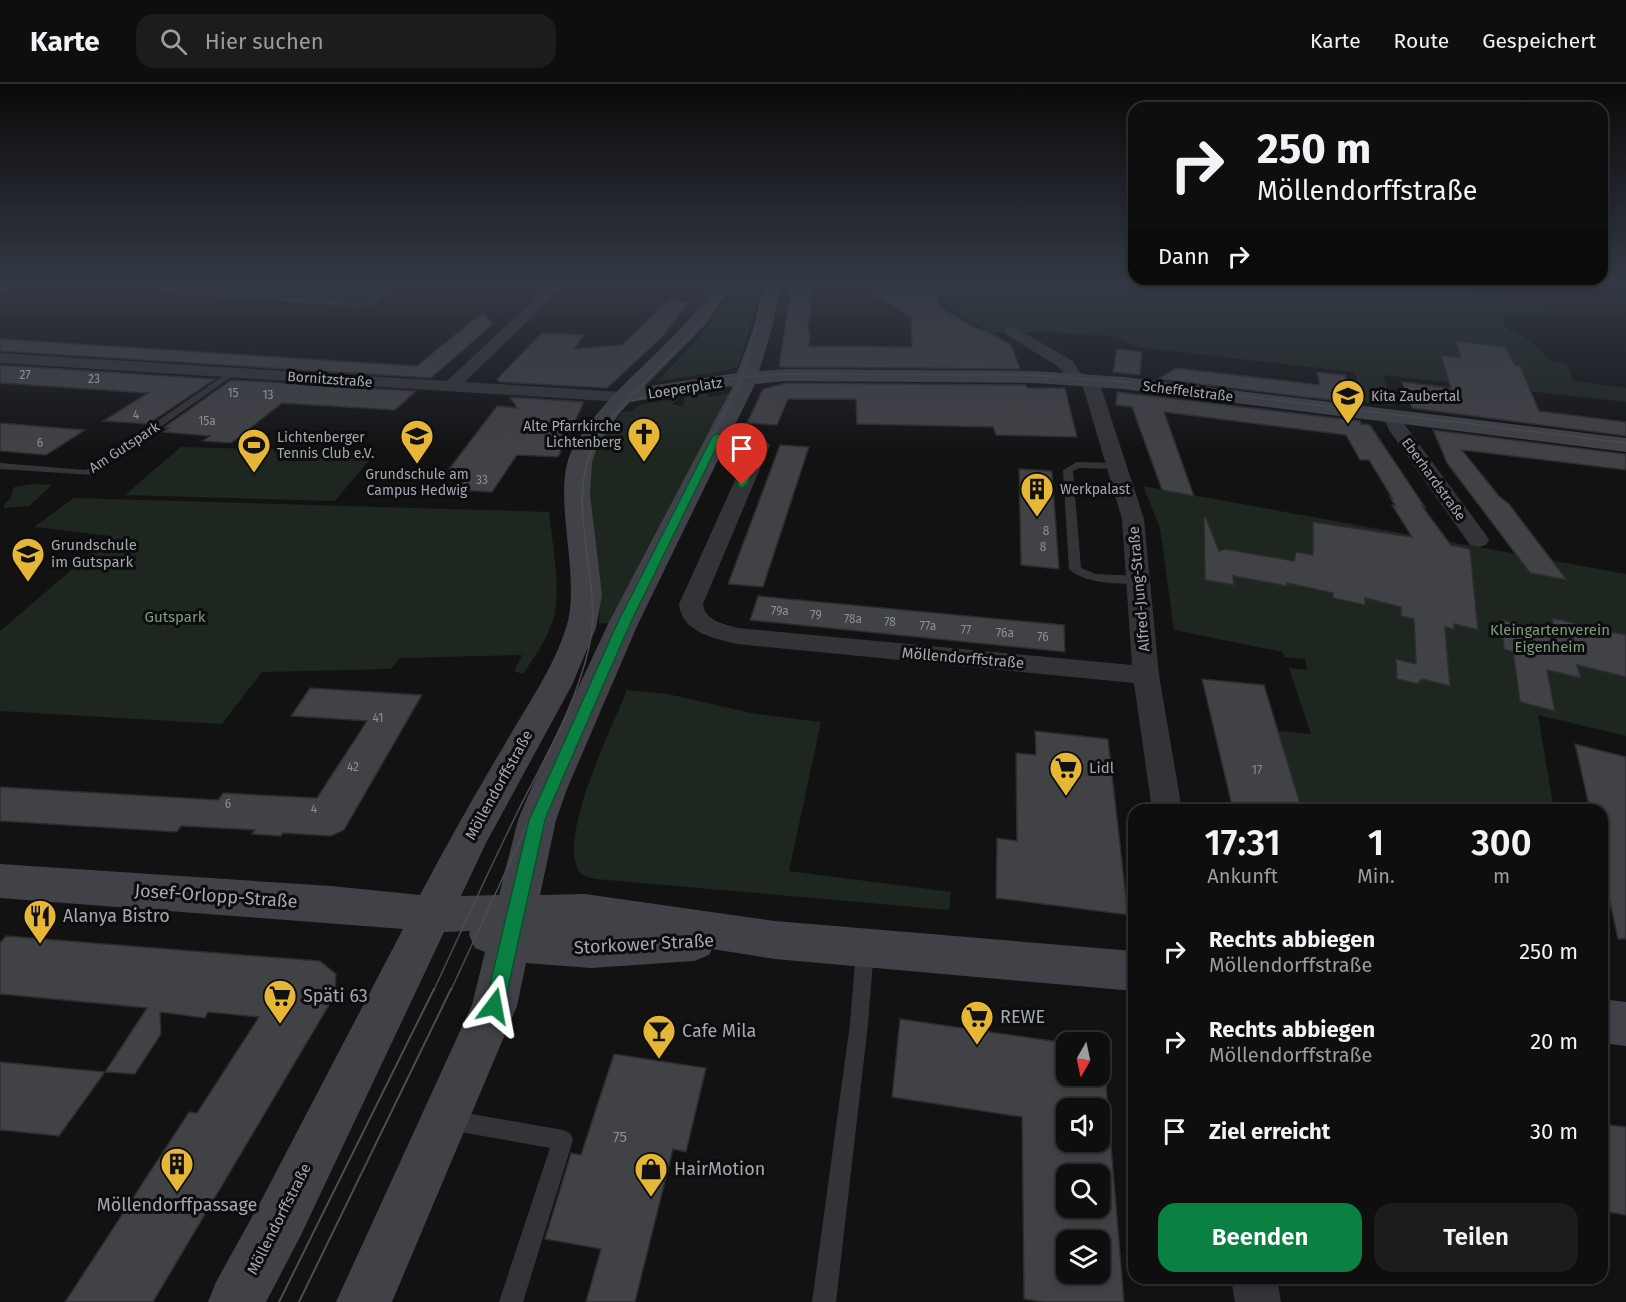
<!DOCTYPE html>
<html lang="de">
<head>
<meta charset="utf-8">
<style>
  :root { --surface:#0e0e0e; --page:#1c1c1c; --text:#f1f3f6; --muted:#9b9c9e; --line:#2e2e2e; --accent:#0b8043 }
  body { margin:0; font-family:"Fira Sans",sans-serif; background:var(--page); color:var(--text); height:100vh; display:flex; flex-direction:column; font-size:22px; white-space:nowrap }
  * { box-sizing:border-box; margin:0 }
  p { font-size:20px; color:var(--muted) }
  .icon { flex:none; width:33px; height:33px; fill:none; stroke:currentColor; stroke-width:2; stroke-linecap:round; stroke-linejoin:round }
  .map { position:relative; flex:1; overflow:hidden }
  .sheet { position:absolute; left:1128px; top:720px; width:480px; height:480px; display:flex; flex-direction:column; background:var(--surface); border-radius:18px; box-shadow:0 3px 9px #0003,0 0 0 2px var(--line) }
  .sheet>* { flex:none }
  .guide { position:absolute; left:1128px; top:18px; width:480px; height:183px; border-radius:18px; box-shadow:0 3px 9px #0003,0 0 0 2px var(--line); background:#0e0e0e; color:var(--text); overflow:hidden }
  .needle { width:39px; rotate:189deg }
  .buttons { position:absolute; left:1056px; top:948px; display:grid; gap:12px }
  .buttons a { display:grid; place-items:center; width:54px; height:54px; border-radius:12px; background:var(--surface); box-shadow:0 3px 9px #0003,0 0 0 2px var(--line); font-size:30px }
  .pin { position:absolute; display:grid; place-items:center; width:51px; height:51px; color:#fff; margin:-62px -26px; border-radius:50% 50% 50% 0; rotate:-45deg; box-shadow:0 0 6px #0007 }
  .pin .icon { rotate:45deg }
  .me { position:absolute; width:66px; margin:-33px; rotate:13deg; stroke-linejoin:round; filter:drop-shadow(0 0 4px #0008) }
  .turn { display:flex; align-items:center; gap:21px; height:126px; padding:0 30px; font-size:27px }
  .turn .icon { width:78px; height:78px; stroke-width:2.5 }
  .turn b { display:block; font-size:42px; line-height:51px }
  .then { display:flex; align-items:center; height:57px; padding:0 30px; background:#0003; gap:12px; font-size:22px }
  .eta { display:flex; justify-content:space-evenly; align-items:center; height:102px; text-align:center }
  .eta b { font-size:36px; font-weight:600; line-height:42px }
  .cta { display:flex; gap:12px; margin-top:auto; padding:12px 30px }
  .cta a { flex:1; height:69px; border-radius:18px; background:var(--accent); color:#fff; font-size:24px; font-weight:600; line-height:69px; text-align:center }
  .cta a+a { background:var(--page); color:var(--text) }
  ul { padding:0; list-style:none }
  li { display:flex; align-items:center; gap:18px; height:90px; padding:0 30px }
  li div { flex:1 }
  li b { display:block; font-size:22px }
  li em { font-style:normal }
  header { display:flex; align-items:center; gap:36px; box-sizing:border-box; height:84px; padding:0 30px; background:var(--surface); border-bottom:2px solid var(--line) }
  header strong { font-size:28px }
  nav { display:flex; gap:33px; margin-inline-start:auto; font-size:21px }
  .search { width:420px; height:54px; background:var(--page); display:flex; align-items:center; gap:15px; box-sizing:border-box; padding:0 21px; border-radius:18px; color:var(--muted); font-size:22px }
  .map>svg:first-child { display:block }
</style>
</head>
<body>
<header>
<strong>Karte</strong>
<div class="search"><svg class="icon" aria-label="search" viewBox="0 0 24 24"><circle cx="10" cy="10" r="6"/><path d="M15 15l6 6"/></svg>Hier suchen</div>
<nav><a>Karte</a><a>Route</a><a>Gespeichert</a></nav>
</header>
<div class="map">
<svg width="1626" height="1218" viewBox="0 0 1626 1218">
  <rect width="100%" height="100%" fill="#121213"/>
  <g fill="#1e2620">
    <polygon points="181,197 370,198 362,201 393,200 371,216 355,219 172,208 168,204"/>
    <polygon points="738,197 761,197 753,234 738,283 725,287 658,297 698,255"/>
    <polygon points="941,197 1438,197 1560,228 1505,230 1504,243 1529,256 1551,277 1567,280 1573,297 1626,304 1626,318 1383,291 1394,322 1366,318 1354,288 1137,263 1119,253 1043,248 989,248 939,216 944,215"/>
    <path d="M708,309L709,313L730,309L612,540L599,539C603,489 584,438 589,387C591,365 607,344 622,328L632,327L639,321L680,314L672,320L681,322L685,318L683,316L685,313Z"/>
    <polygon points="181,363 376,368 335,417 125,411"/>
    <polygon points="34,400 52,401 29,422 4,424 5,419 10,415 14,403"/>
    <polygon points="1143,402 1626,490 1626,652 1538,631 1554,726 1302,726 1278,647 1311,650 1289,584 1307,586 1305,575 1285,573 1282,568 1174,546 1160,444"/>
    <path d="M74,414L549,428C552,459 561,502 554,532C549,553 535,572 523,590L514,587L522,571L400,574L391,585L262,588L222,640L0,627V547L111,452L34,443Z"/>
    <path d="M627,606L668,610L751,629L821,638L789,787L951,808L949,826L596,795C588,793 580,792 577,783C561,746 612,644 627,606Z"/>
  </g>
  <g fill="#414246" stroke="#2c2c2f" stroke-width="1.5" fill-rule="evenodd">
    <polygon points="792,197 813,197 808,246 810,246 809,262 912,263 911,233 882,215 872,215 872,197 936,198 940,223 975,244 989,248 1011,261 1020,285 779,283"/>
    <polygon points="668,216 689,218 662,253 607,304 499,298 497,295 542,249 584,251 574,265 622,261"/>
    <polygon points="483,228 493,240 431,294 0,267 0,255 417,282"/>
    <polygon points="1456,257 1505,263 1515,281 1520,282 1539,327 1626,338 1626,352 1412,324 1402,298 1451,304 1441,271 1461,274"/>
    <polygon points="1117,265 1142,268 1140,291 1113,288"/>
    <polygon points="0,281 215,295 148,340 103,337 148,309 0,299"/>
    <polygon points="1176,284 1320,301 1317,288 1345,291 1355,319 1158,295"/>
    <polygon points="231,296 416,307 395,326 282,319 231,359 203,357 210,352 163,348 169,344 164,344 166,342"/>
    <polygon points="787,299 1026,301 1027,304 1065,304 1077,353 996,351 993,343 857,340 856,315 788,315 777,341 747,339 763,305"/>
    <polygon points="1117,308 1360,337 1361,340 1370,341 1425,423 1422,422 1451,461 1470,465 1478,546 1454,540 1454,545 1445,543 1450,602 1422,595 1417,600 1397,595 1396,575 1416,580 1414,535 1401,532 1401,523 1365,514 1365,521 1333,514 1333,509 1287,499 1287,502 1233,492 1234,501 1205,496 1204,434 1206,434 1219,467 1225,465 1294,477 1296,468 1313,471 1313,438 1412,453 1392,421 1395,421 1390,413 1392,414 1369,376 1360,376 1346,351 1164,328 1194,412 1162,406 1132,323 1116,321"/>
    <polygon points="510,313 584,318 558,373 517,371 492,408 457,406 468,391 446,389 497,322 517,324"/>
    <polygon points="0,339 85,346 46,371 0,367"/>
    <polygon points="1433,346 1626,370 1626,386 1462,366 1499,412 1509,420 1567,496 1530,489 1447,379"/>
    <polygon points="780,361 809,363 763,503 728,500"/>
    <polygon points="1019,385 1052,387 1059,485 1021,481"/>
    <polygon points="758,512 1064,541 1065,568 750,536"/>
    <polygon points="1552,534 1626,551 1626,593 1577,581 1581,594 1547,586 1555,627 1520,618 1513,568 1504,565 1502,536 1555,549"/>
    <polygon points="1202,595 1264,601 1302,726 1233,726"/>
    <polygon points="310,604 422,611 344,746 331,752 283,749 281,752 252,750 255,746 181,742 177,748 0,737 0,703 218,716 223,709 317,714 367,637 291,632"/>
    <polygon points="1035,647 1108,655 1128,831 996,814 997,754 1017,757 1016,669 1036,671"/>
    <polygon points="1575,660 1626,673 1626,855 1618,855 1602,782 1602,726 1590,726"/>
    <polygon points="6,852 320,877 336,890 335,911 153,1218 65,1218 189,1028 197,1029 259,933 208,928 205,934 160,928 161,950 135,990 105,988 59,1052 0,1046 0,978 105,988 147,924 0,910 0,859"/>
    <path d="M900,935L1066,959V992H1100V964H1103L1124,1218H1043L1024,1215L1022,1033L892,1013ZM1066,1024H1100V1058H1066ZM1066,1090H1100V1124H1066ZM1066,1156H1100V1190H1066Z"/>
    <polygon points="614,970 706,984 686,1068 673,1065 635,1218 586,1218 601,1165 545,1155 571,1069 581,1071"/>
    <polygon points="1602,1040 1626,1043 1626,1131 1602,1127"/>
  </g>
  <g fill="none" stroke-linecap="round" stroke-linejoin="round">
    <g fill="#333438" fill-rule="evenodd">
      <polygon points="172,197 180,197 169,205 361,219 369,217 395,199 391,197 405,198 374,221 361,223 159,209 159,205"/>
      <polygon points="230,287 237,289 92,391 0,385 0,379 86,386"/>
      <path d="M1077,378L1117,379L1122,382L1117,385L1079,384L1073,387L1081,484L1096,490L1138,492L1144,496L1142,498C1124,502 1082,499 1069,485L1063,386Z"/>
      <polygon points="865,857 871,859 874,865 868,940 836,1218 812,1218 850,940 856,865 859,859"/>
      <polygon points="449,1026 563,1046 570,1049 573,1056 523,1218 499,1218 550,1064 449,1046 442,1043 439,1036 442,1029"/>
    </g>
    <g fill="#333438" fill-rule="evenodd">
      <polygon points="554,197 569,197 465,298 623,308 629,309 632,313 629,317 623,318 0,279 0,269 447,297"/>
      <path d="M1011,242L1073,277L1079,287L1100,300L1144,435L1159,591L1182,726H1152L1134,599L737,560C714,554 682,549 679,520L750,363L709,357L707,353L709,349C726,345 759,346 770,361L703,520C705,537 724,540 738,544L1132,581L1122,435L1083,303L1066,294L1060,284L1006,250L1003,247L1006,244Z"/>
      <polygon points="1392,327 1398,328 1405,341 1486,451 1489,456 1486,461 1478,463 1470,461 1389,346 1383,332 1386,328"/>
      <polygon points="1231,1194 1277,1194 1281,1218 1235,1218"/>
    </g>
    <g fill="#414248" fill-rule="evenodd">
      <polygon points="0,197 21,197 19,201 0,208"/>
      <path d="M719,197H736L705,241L644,303L737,289L755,240L764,197H781L773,240L759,287L787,285L1035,287L1124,293L1626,354V368L1124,305L1035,299L787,297L755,300L638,540L567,705L556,736L540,811L585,810L775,837L1134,867V907L775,875L712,865L709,871L694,877L591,884L526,879L517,922L392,1218H336L472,921L485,868L475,864L469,851L470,847L444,848L301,1151L266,1218H208L216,1198L263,1113L403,845L0,814V780L331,802L420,811C447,760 475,710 505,660C526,623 553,585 566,544C583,491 549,408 573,364C603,312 652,278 691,233C701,222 710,209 719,197ZM733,302L608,540L531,705L518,736L499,811L461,812L486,759L572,601L596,544L602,511L590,410L592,378L596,366L618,331L630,318Z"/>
      <polygon points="1602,915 1626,918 1626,962 1602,959"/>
    </g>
    <g stroke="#4c4d53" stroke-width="1.5">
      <polyline points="632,317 669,306 742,293 784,290 1030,291 1127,298 1626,359"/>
      <path d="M434,906C461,847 488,788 517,729C544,675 576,622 589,563C604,499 565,424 592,365C611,325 666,280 696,245C709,230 720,213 731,197"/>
      <polyline points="451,906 634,509 742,293 767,197"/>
    </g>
    <g stroke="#4c4d53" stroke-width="2">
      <polyline points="279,1218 434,905"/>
      <polyline points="299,1218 451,905"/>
    </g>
    <g stroke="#4c4d53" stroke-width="4">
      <polyline id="rail" points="1617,197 1626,201"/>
    </g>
    <use href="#rail" stroke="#0d0d0e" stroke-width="2" stroke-dasharray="8" stroke-linecap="butt"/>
  </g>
  <linearGradient id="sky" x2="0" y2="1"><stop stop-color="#0a0a0a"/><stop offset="0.54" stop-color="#333944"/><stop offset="1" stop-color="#333944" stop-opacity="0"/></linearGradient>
  <rect width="1626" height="368" fill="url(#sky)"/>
  <polygon fill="#0b8043" stroke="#07532c" stroke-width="1.5" points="716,350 753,353 764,358 747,401 742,404 737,401 754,360 720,356 630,540 551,721 545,736 504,922 501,928 494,930 488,928 485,922 529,736 536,721 617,540 712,353"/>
  <defs>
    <g id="school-pin" transform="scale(1.725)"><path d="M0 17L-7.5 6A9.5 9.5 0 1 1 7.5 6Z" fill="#e6b637" stroke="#0d0d0e"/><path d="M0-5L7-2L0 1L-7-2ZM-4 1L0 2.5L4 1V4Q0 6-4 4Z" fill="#111"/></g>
    <g id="church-pin" transform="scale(1.725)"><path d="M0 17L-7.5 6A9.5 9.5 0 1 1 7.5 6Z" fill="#e6b637" stroke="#0d0d0e"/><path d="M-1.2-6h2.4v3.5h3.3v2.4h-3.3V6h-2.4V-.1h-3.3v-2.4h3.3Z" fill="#111"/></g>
    <g id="stadium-pin" transform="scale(1.725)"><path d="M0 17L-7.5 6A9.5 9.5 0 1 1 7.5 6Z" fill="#e6b637" stroke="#0d0d0e"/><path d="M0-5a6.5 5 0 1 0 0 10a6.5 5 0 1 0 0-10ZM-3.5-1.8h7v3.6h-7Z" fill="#111"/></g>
    <g id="building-pin" transform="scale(1.725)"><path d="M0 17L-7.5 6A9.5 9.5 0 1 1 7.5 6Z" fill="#e6b637" stroke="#0d0d0e"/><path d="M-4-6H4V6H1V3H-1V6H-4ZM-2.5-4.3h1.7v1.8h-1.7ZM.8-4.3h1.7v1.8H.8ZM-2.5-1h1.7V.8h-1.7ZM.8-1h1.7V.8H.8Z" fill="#111"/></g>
    <g id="supermarket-pin" transform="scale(1.725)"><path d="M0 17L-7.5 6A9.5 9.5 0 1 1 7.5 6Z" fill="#e6b637" stroke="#0d0d0e"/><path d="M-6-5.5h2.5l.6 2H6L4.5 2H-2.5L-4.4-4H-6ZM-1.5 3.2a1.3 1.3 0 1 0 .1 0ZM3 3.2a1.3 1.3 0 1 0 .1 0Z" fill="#111"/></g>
    <g id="restaurant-pin" transform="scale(1.725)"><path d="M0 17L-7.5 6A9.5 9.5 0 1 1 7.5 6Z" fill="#e6b637" stroke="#0d0d0e"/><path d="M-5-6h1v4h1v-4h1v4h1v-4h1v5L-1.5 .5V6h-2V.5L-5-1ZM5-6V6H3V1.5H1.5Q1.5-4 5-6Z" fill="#111"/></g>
    <g id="bar-pin" transform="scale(1.725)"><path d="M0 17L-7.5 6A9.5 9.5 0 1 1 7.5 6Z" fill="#e6b637" stroke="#0d0d0e"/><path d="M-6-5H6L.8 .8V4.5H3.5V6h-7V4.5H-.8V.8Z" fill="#111"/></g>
    <g id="shop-pin" transform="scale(1.725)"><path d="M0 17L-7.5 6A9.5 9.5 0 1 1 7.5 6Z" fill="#e6b637" stroke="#0d0d0e"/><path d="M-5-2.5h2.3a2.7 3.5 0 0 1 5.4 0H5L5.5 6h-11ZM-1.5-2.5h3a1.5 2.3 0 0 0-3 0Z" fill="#111"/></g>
  </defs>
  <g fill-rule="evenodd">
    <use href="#school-pin" x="1348" y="312"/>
    <use href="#church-pin" x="644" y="350"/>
    <use href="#school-pin" x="417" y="352"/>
    <use href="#stadium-pin" x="254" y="361"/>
    <use href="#building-pin" x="1037" y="405"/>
    <use href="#school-pin" x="28" y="470"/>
    <use href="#supermarket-pin" x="1066" y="684"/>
    <use href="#restaurant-pin" x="40" y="832"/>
    <use href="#supermarket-pin" x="280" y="912"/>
    <use href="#supermarket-pin" x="977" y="933"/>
    <use href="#bar-pin" x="659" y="947"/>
    <use href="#building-pin" x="177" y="1080"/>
    <use href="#shop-pin" x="651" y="1085"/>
  </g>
  <g text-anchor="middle" stroke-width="6" stroke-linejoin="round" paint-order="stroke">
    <g font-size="12" fill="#8b8e98">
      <text x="25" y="295">27</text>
      <text x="94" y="299">23</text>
      <text x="233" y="313">15</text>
      <text x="268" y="315">13</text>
      <text x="136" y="335">4</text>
      <text x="207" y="341">15a</text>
      <text x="40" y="363">6</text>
      <text x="482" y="400">33</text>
      <text x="1046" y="451">8</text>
      <text x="1043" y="467">8</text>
      <text x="780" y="531">79a</text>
      <text x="816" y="535">79</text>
      <text x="853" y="539">78a</text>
      <text x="890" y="542">78</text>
      <text x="928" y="546">77a</text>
      <text x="966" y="550">77</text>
      <text x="1005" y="553">76a</text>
      <text x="1043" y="557">76</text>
      <text x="378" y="638">41</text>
      <text x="353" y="687">42</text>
      <text x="1257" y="690">17</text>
      <text x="228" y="724">6</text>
      <text x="314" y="729">4</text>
    </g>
    <g font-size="14" fill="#a4a8b3" stroke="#0d0d0e">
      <text transform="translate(330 295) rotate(4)" y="5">Bornitzstraße</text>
      <text transform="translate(685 304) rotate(-9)" y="5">Loeperplatz</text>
      <text transform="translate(1188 307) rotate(7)" y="5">Scheffelstraße</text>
      <text transform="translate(124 363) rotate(-33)" y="5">Am Gutspark</text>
      <text transform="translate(1434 395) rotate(54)" y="5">Eberhardstraße</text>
    </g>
    <g font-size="14" fill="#a4a8b3" stroke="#0d0d0e" text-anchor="start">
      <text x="1371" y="317">Kita Zaubertal</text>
      <text x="621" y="347" text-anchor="end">Alte Pfarrkirche<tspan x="621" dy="16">Lichtenberg</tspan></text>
      <text x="277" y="358">Lichtenberger<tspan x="277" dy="16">Tennis Club e.V.</tspan></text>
      <text x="417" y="395" text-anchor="middle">Grundschule am<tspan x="417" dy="16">Campus Hedwig</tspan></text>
      <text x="1060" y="410">Werkpalast</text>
    </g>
    <g font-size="15" fill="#a4a8b3" stroke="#0d0d0e" text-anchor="start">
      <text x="51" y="466">Grundschule<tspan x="51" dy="17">im Gutspark</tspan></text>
      <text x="1089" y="689">Lidl</text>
    </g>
    <g font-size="15" fill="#a4a8b3" stroke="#0d0d0e">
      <text transform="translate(1139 505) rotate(-95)" y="5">Alfred-Jung-Straße</text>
      <text transform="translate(963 574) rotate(5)" y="5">Möllendorffstraße</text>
      <text transform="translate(499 701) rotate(-61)" y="5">Möllendorffstraße</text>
      <text transform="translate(279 1135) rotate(-63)" y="5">Möllendorffstraße</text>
    </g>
    <g font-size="15" fill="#7c9d80" stroke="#0d0d0e">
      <text x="175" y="538">Gutspark</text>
      <text x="1550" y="551">Kleingartenverein<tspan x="1550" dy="17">Eigenheim</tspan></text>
    </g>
    <g font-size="15" fill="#8b8e98">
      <text x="620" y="1058">75</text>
    </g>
    <g font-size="18" fill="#a4a8b3" stroke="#0d0d0e">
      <text transform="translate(216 812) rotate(4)" y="6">Josef-Orlopp-Straße</text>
      <text transform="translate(644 860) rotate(-3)" y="6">Storkower Straße</text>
    </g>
    <g font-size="18" fill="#a4a8b3" stroke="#0d0d0e" text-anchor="start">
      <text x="63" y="838">Alanya Bistro</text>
      <text x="303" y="918">Späti 63</text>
      <text x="1000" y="939">REWE</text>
      <text x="682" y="953">Cafe Mila</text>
      <text x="674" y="1091">HairMotion</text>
      <text x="177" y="1127" text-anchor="middle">Möllendorffpassage</text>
    </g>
  </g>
</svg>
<div class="buttons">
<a><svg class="needle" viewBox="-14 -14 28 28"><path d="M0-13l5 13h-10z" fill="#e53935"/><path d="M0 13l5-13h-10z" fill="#9b9c9e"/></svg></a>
<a><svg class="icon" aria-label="sound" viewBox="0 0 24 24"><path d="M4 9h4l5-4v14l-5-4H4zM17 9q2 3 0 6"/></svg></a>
<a><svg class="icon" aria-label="search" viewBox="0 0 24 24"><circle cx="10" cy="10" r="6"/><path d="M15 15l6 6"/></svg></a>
<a><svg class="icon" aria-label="layers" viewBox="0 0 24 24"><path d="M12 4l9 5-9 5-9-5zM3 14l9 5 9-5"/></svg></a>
</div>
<div class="pin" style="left:742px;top:401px;background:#d93025"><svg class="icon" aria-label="arrive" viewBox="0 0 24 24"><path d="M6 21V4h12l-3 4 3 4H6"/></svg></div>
<svg class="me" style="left:494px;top:922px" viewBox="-20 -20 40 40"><path d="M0-17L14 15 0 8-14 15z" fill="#0b8043" stroke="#fff" stroke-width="4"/></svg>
<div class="guide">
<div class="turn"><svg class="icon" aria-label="right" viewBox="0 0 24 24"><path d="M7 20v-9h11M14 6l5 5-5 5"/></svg><div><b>250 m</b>Möllendorffstraße</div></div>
<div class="then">Dann<svg class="icon" aria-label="right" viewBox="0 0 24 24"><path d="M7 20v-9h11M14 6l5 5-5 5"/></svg></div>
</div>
<section class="sheet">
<div class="eta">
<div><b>17:31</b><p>Ankunft</p></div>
<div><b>1</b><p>Min.</p></div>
<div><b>300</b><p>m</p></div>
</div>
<ul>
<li><svg class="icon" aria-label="right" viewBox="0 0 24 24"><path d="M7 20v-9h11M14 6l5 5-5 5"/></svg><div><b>Rechts abbiegen</b><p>Möllendorffstraße</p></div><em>250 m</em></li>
<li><svg class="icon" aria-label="right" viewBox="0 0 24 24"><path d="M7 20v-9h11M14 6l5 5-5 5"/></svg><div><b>Rechts abbiegen</b><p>Möllendorffstraße</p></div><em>20 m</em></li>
<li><svg class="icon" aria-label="arrive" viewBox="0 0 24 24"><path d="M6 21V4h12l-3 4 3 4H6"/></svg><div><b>Ziel erreicht</b></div><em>30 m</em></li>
</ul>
<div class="cta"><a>Beenden</a><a>Teilen</a></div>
</section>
</div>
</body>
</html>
